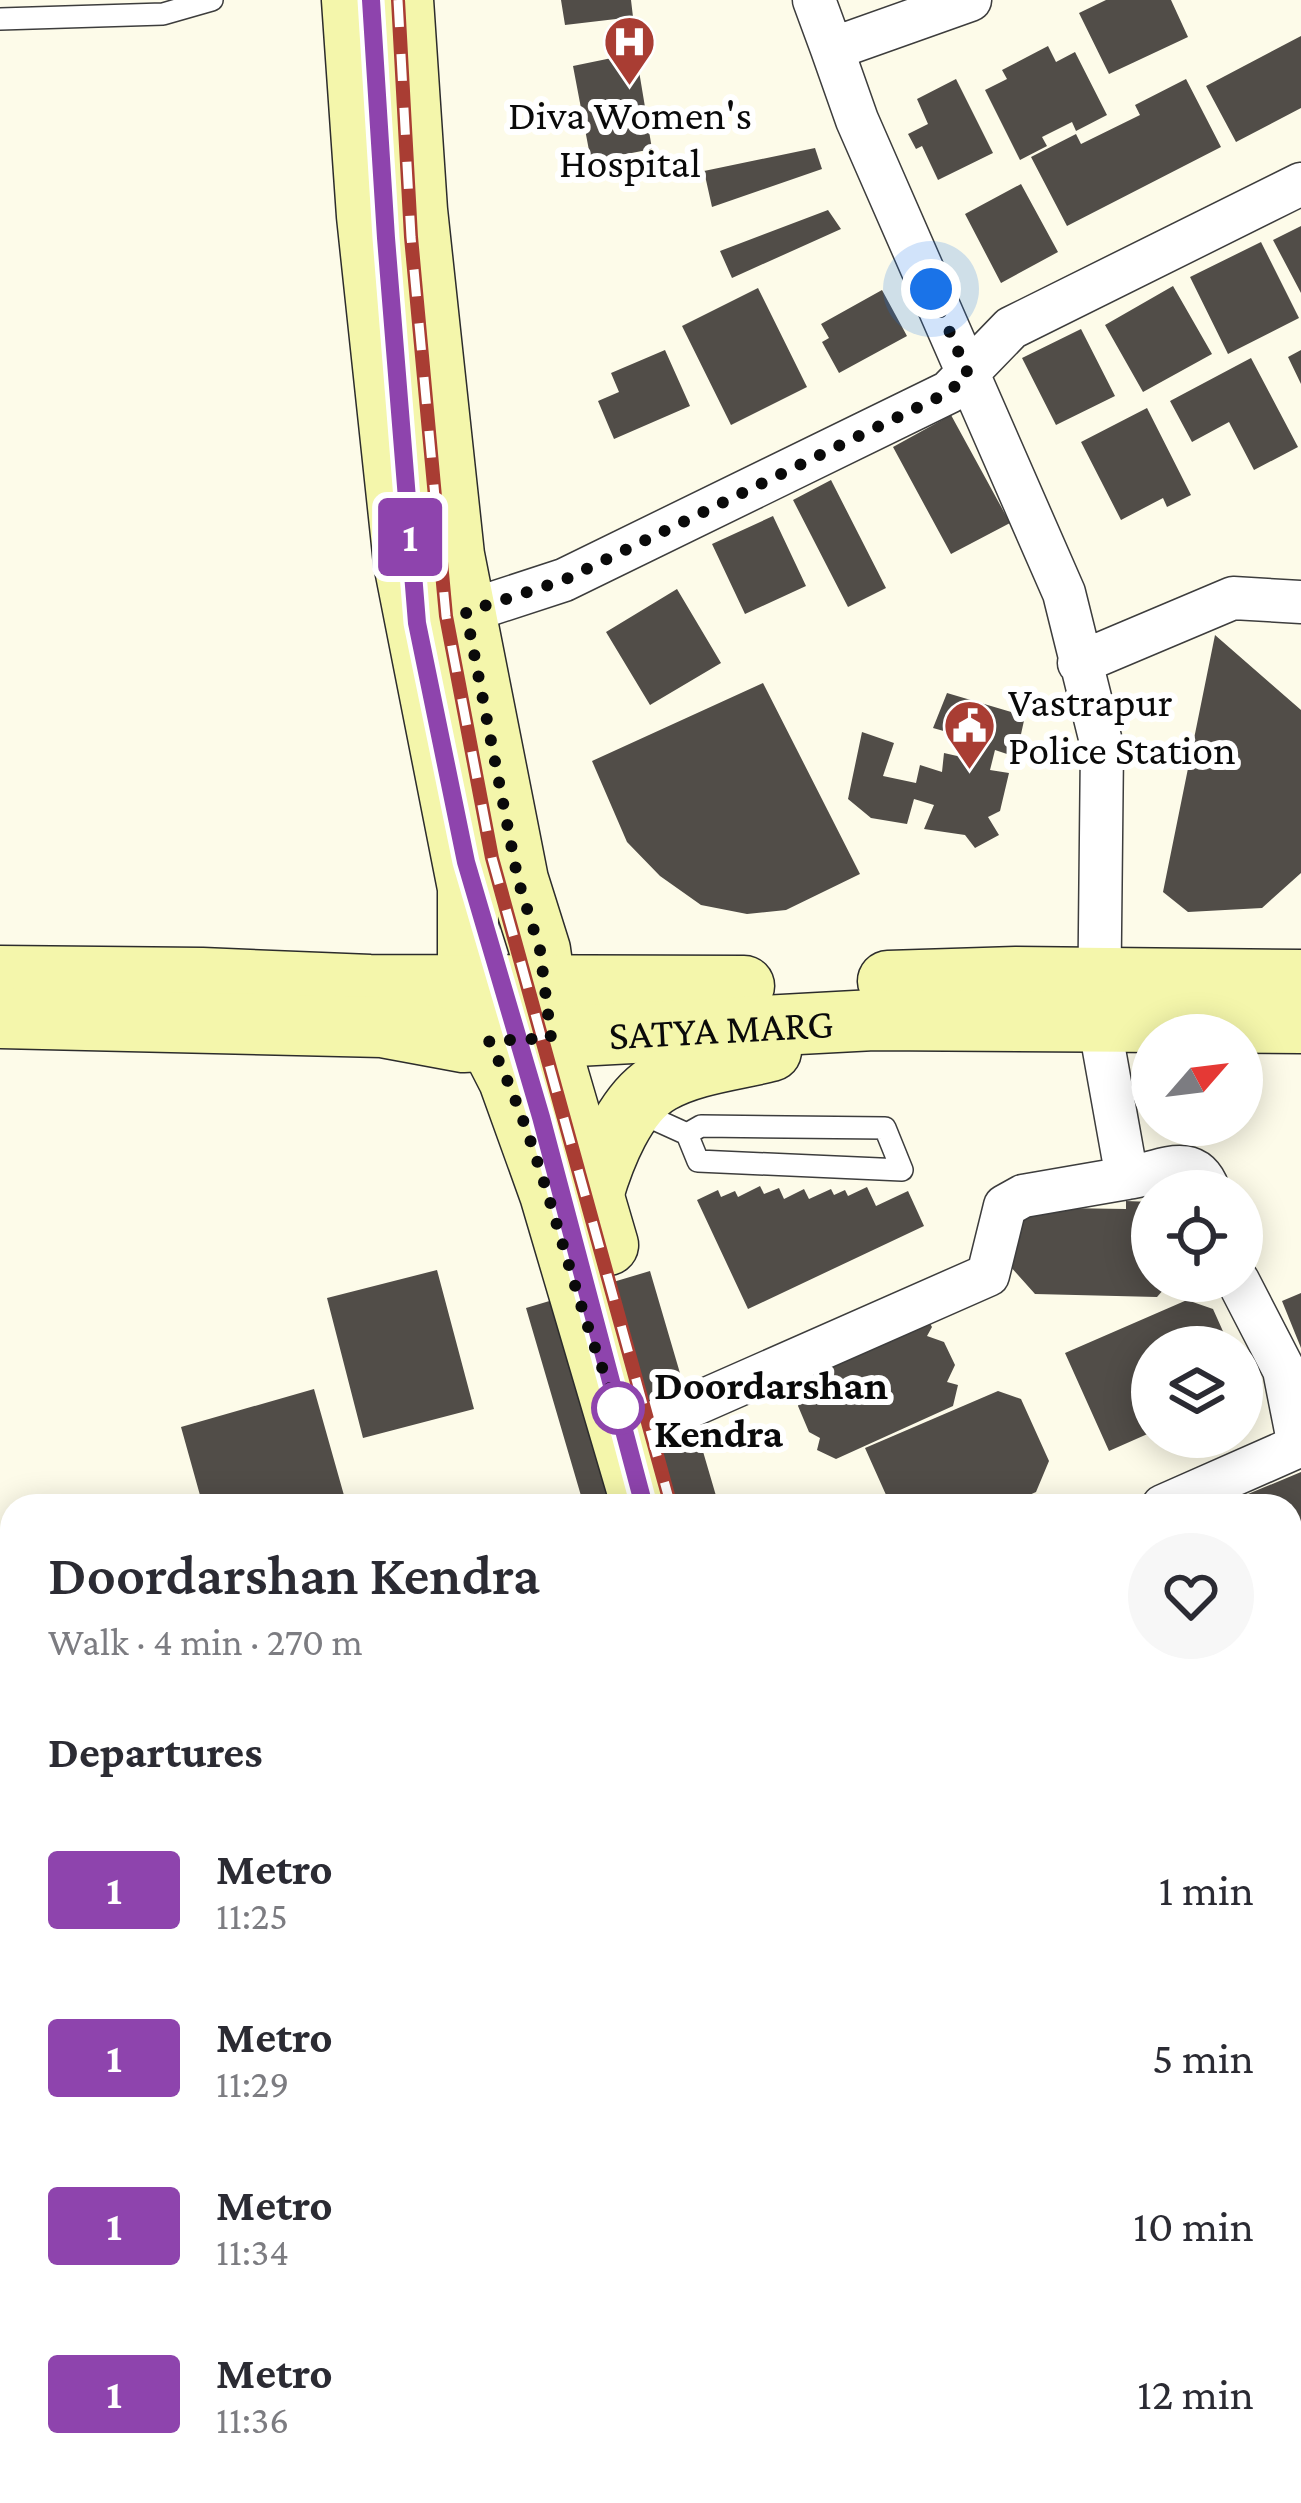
<!DOCTYPE html>
<meta charset="utf-8">
<style>
body{margin:0;font-family:"Crimson Pro",serif;background:#f7f7f7;color:#2b2b33;height:100vh;display:flex;flex-direction:column;font-size:45px;white-space:nowrap}
*{box-sizing:border-box;margin:0}
p{font-size:39px;color:#7c7c81}
.icon{flex:none;width:66px;height:66px;fill:none;stroke:currentColor;stroke-width:2;stroke-linecap:round;stroke-linejoin:round}
.map{position:relative;flex:1;overflow:hidden}
.side{position:absolute;left:0px;top:1494px;width:1302px;height:1011px;display:flex;flex-direction:column;background:#fff;border-radius:36px 36px 0 0;box-shadow:0 6px 30px #0003}
.side>*{flex:none}
.badge{padding:0 24px;border-radius:9px;font-size:42px;line-height:78px}
.needle{width:78px;rotate:62deg}
.controls{position:absolute;left:1131px;top:1014px;display:grid;gap:24px}
.controls a{display:grid;place-items:center;width:132px;height:132px;border-radius:50%;background:#fff;box-shadow:0 6px 30px #0003;font-size:60px}
.you{position:absolute;width:60px;height:60px;margin:-30px;border:9px solid #fff;border-radius:50%;background:#1a73e8;box-shadow:0 0 0 18px #1a73e833}
.map>.badge{position:absolute;translate:-50% -50%;box-shadow:0 0 0 6px #fff}
h2{padding:0 48px;font-size:45px;line-height:108px}
.round{display:grid;place-items:center;flex:none;width:126px;height:126px;border-radius:63px;background:#f7f7f7}
.overview{display:flex;align-items:center;justify-content:space-between;height:204px;padding:0 48px}
h1{font-size:57px;font-weight:600;line-height:90px}
ul{padding:0;list-style:none}
li{display:flex;align-items:center;gap:36px;height:168px;padding:0 48px}
li div{flex:1}
li b{display:block;font-size:45px}
li em{font-style:normal}
li .badge{min-width:132px;font-weight:700;text-align:center}
.map>svg:first-child{display:block}
.building{fill:#514d48}
.lines{fill:none;stroke-linecap:round;stroke-linejoin:round}
.service-casing{stroke:#3d3d3d;stroke-width:24}
.minor-casing{stroke:#3d3d3d;stroke-width:45}
.secondary-casing{stroke:#2c2c2c;stroke-width:63}
.service{stroke:#fff;stroke-width:21}
.minor{stroke:#fff;stroke-width:42}
.secondary{stroke:#f4f6ab;stroke-width:60}
.rail-casing{stroke:#a93d33;stroke-width:14}
.rail{stroke:#fff;stroke-width:9;stroke-dasharray:27;stroke-linecap:butt}
.line-casing{stroke:#fff;stroke-width:27}
.line{stroke:#8e44ad;stroke-width:18}
.walk{stroke:#0a0a0a;stroke-width:12;stroke-dasharray:0 21.6}
.stop-dot{fill:#fff;stroke:#8e44ad;stroke-width:6}
.labels{text-anchor:middle;dominant-baseline:central;stroke-width:12;stroke-linejoin:round;paint-order:stroke}
.poi-label{font-size:42px;fill:#0a0a0a;stroke:#fff}
.street-label{font-size:42px;fill:#0a0a0a;stroke:#fff}
.stop-label{font-size:42px;font-weight:bold;fill:#0a0a0a;stroke:#fff;text-anchor:start}
</style>
<div class="map">
<svg width="1301" height="2503" viewBox="0 0 1301 2503">
<rect width="100%" height="100%" fill="#fdfbe9"/>
<path class="building" d="M561,0H631L633,17L565,25Z
M1106,0H1171L1188,37L1109,74L1079,13Z
M1301,36V108L1236,142L1206,86Z
M1048,46L1056,62L1075,52L1107,115L1076,131L1072,122L1042,137L1047,146L1020,160L985,90L1007,79L1002,70Z
M636,53L652,149L591,161L573,66Z
M956,79L993,153L938,180L922,146L916,149L908,134L928,124L917,99Z
M1186,79L1221,147L1067,226L1031,157L1076,134L1081,144L1140,115L1135,105Z
M815,148L822,169L712,207L704,171Z
M1021,184L1058,252L1001,283L965,214Z
M828,210L841,229L732,278L720,251Z
M1301,226V293L1273,240Z
M1261,242L1299,318L1228,354L1190,277Z
M1173,286L1212,354L1143,392L1105,325Z
M758,288L807,387L731,425L682,326Z
M882,290L907,336L839,373L822,342L829,338L821,324Z
M1081,329L1115,396L1056,425L1022,358Z
M665,350L690,406L614,439L598,401L619,392L611,373Z
M1301,350V384L1288,357Z
M1251,358L1298,447L1254,470L1229,422L1192,442L1170,401Z
M1147,408L1191,495L1167,507L1163,498L1121,520L1081,442Z
M951,415L1010,523L951,554L893,447Z
M831,480L886,588L848,607L793,500Z
M773,516L806,586L745,614L712,544Z
M677,589L721,663L650,705L606,632Z
M1215,635L1301,710V873L1262,908L1188,912L1163,892Z
M763,683L860,874L786,910L747,914L701,905L660,876L627,842L592,761Z
M947,693L1025,716L1016,757L995,750L990,770L1009,773L1000,811L988,817L999,835L975,848L965,835L924,829L934,805L914,799L907,824L871,818L848,799L862,732L894,743L883,776L916,783L920,765L942,772L944,753L966,758L970,736L982,739L983,727L969,724L965,737L933,728Z
M760,1186L764,1194L779,1188L784,1199L804,1189L809,1199L831,1189L834,1195L845,1190L848,1196L867,1187L876,1206L908,1191L924,1226L748,1309L697,1200L718,1190L721,1197L735,1191L738,1197Z
M1126,1201L1152,1202V1281H1171L1157,1297L1035,1294L1010,1266L1014,1213L1062,1208L1126,1209Z
M437,1270L474,1409L363,1438L327,1298Z
M650,1271L719,1506H584L526,1308Z
M1301,1293V1348L1282,1301Z
M1187,1300L1213,1309L1230,1347H1152V1432L1109,1451L1065,1353Z
M928,1320L932,1327L927,1336L944,1342L955,1365L947,1382L958,1385L953,1406L836,1459L817,1450L820,1438L809,1432L798,1406L803,1393L789,1386L794,1369L834,1350L840,1363Z
M314,1389L347,1506H203L181,1427Z
M998,1391L1021,1399L1049,1461L1036,1492L1005,1506H891L865,1448Z
M1301,1472V1602L1290,1607V1506H1239L1236,1499Z
M1301,1696V1761H1299L1290,1725V1699Z
M607,2493V2503H508V2499Z
M658,2493H746V2503H658Z
M852,2496L853,2503H797V2499Z"/>
<g class="lines">
<defs>
<path id="service" d="M0,19L163,14L212,0
M634,1110L687,1134L701,1126L885,1128L902,1170L698,1161L687,1134"/>
<path id="minor" d="M814,0L832,49
M466,612L564,580L949,392L1011,328L1301,184
M1079,663L1233,598L1301,602
M1127,1178C1159,1174 1194,1149 1209,1191
M659,1420L988,1275L1005,1206L1023,1196L1127,1178L1099,1022L1102,746L1064,593L857,120L832,49L970,0
M1163,1506L1299,1446L1284,1370L1238,1281"/>
<g id="secondary">
<path d="M352,0L367,216L404,563L468,888V962L489,1041L509,1080L550,1194L642,1506"/>
<path d="M403,0L417,210L454,555L518,880L540,950L557,1071L608,1245"/>
<path d="M0,976L202,978L370,985L744,986"/>
<path d="M888,981L1016,977L1301,980"/>
<path id="s1" d="M0,1018L382,1027L463,1042L874,1020L1301,1023"/>
<path d="M593,1195C604,1158 625,1102 661,1082C693,1064 735,1060 771,1051"/>
<path d="M974,2493L976,2503"/>
</g>
</defs>
<use href="#service" class="service-casing"/>
<use href="#minor" class="minor-casing"/>
<use href="#secondary" class="secondary-casing"/>
<use href="#service" class="service"/>
<use href="#minor" class="minor"/>
<use href="#secondary" class="secondary"/>
<defs>
<path id="rail" d="M371,0L417,623L467,862L541,1117L644,1506
M398,0L411,237L446,616L492,858L671,1506
M939,2493L942,2503
M959,2493L962,2503"/>
</defs>
<use href="#rail" class="rail-casing"/>
<use href="#rail" class="rail"/>
</g>
<g class="lines">
<defs>
<path id="line" d="M371,0L386,238L417,623L466,862L541,1117L644,1506"/>
</defs>
<use href="#line" class="line-casing"/>
<use href="#line" class="line"/>
<path class="walk" d="M618,1408C567,1288 548,1158 489,1041L551,1038L540,950L518,880L466,612L564,580L949,392L968,374L931,289"/>
</g>
<defs>
<symbol id="hospital-pin" viewBox="-11 -11 22 30"><path d="M0 17L-7.5 6A9.5 9.5 0 1 1 7.5 6Z" fill="#a93d33" stroke="#fff"/><path d="M-5-5h3v3.5h4V-5h3V5h-3V1.5h-4V5h-3Z" fill="#fff"/></symbol>
<symbol id="civic-pin" viewBox="-11 -11 22 30"><path d="M0 17L-7.5 6A9.5 9.5 0 1 1 7.5 6Z" fill="#a93d33" stroke="#fff"/><path d="M-.6-6.5H3V-4.5H.6V-3L4-1V1h2V6H-6V1h2V-1L-.6-3ZM-1.2 2.5V6h2.4V2.5Z" fill="#fff"/></symbol>
</defs>
<g fill-rule="evenodd">
<use href="#hospital-pin" x="600" y="12" width="59" height="81"/>
<use href="#civic-pin" x="940" y="696" width="59" height="81"/>
</g>
<circle class="stop-dot" cx="618" cy="1408" r="24"/>
<g class="labels">
<g class="poi-label">
<text x="630" y="114">Diva Women's<tspan x="630" dy="48">Hospital</tspan></text>
<text x="1008" y="701" text-anchor="start">Vastrapur<tspan x="1008" dy="48">Police Station</tspan></text>
</g>
<g class="street-label">
<text stroke="none"><textPath href="#s1" startOffset="723">SATYA MARG</textPath></text>
</g>
<g class="stop-label">
<text x="654" y="1384">Doordarshan<tspan x="654" dy="48">Kendra</tspan></text>
</g>
</g>
</svg>
<div class="controls">
<a><svg class="needle" viewBox="-14 -14 28 28"><path d="M0-13l5 13h-10z" fill="#e53935"/><path d="M0 13l5-13h-10z" fill="#7c7c81"/></svg></a>
<a><svg class="icon" aria-label="locate" viewBox="0 0 24 24"><circle cx="12" cy="12" r="6"/><path d="M12 2v4M12 18v4M2 12h4M18 12h4"/></svg></a>
<a><svg class="icon" aria-label="layers" viewBox="0 0 24 24"><path d="M12 4l9 5-9 5-9-5zM3 14l9 5 9-5"/></svg></a>
</div>
<div class="you" style="left:931px;top:289px"></div>
<b class="badge" style="left:410px;top:537px;background:#8e44ad;color:#fff">1</b>
<section class="side">
<div class="overview"><div><h1>Doordarshan Kendra</h1><p>Walk · 4 min · 270 m</p></div><a class="round"><svg class="icon" aria-label="heart" viewBox="0 0 24 24"><path d="M12 20l-8-8c-3-5 5-10 8-4 3-6 11-1 8 4z"/></svg></a></div>
<h2>Departures</h2>
<ul>
<li><span class="badge" style="background:#8e44ad;color:#fff">1</span><div><b>Metro</b><p>11:25</p></div><em>1 min</em></li>
<li><span class="badge" style="background:#8e44ad;color:#fff">1</span><div><b>Metro</b><p>11:29</p></div><em>5 min</em></li>
<li><span class="badge" style="background:#8e44ad;color:#fff">1</span><div><b>Metro</b><p>11:34</p></div><em>10 min</em></li>
<li><span class="badge" style="background:#8e44ad;color:#fff">1</span><div><b>Metro</b><p>11:36</p></div><em>12 min</em></li>
</ul>
</section>
</div>
